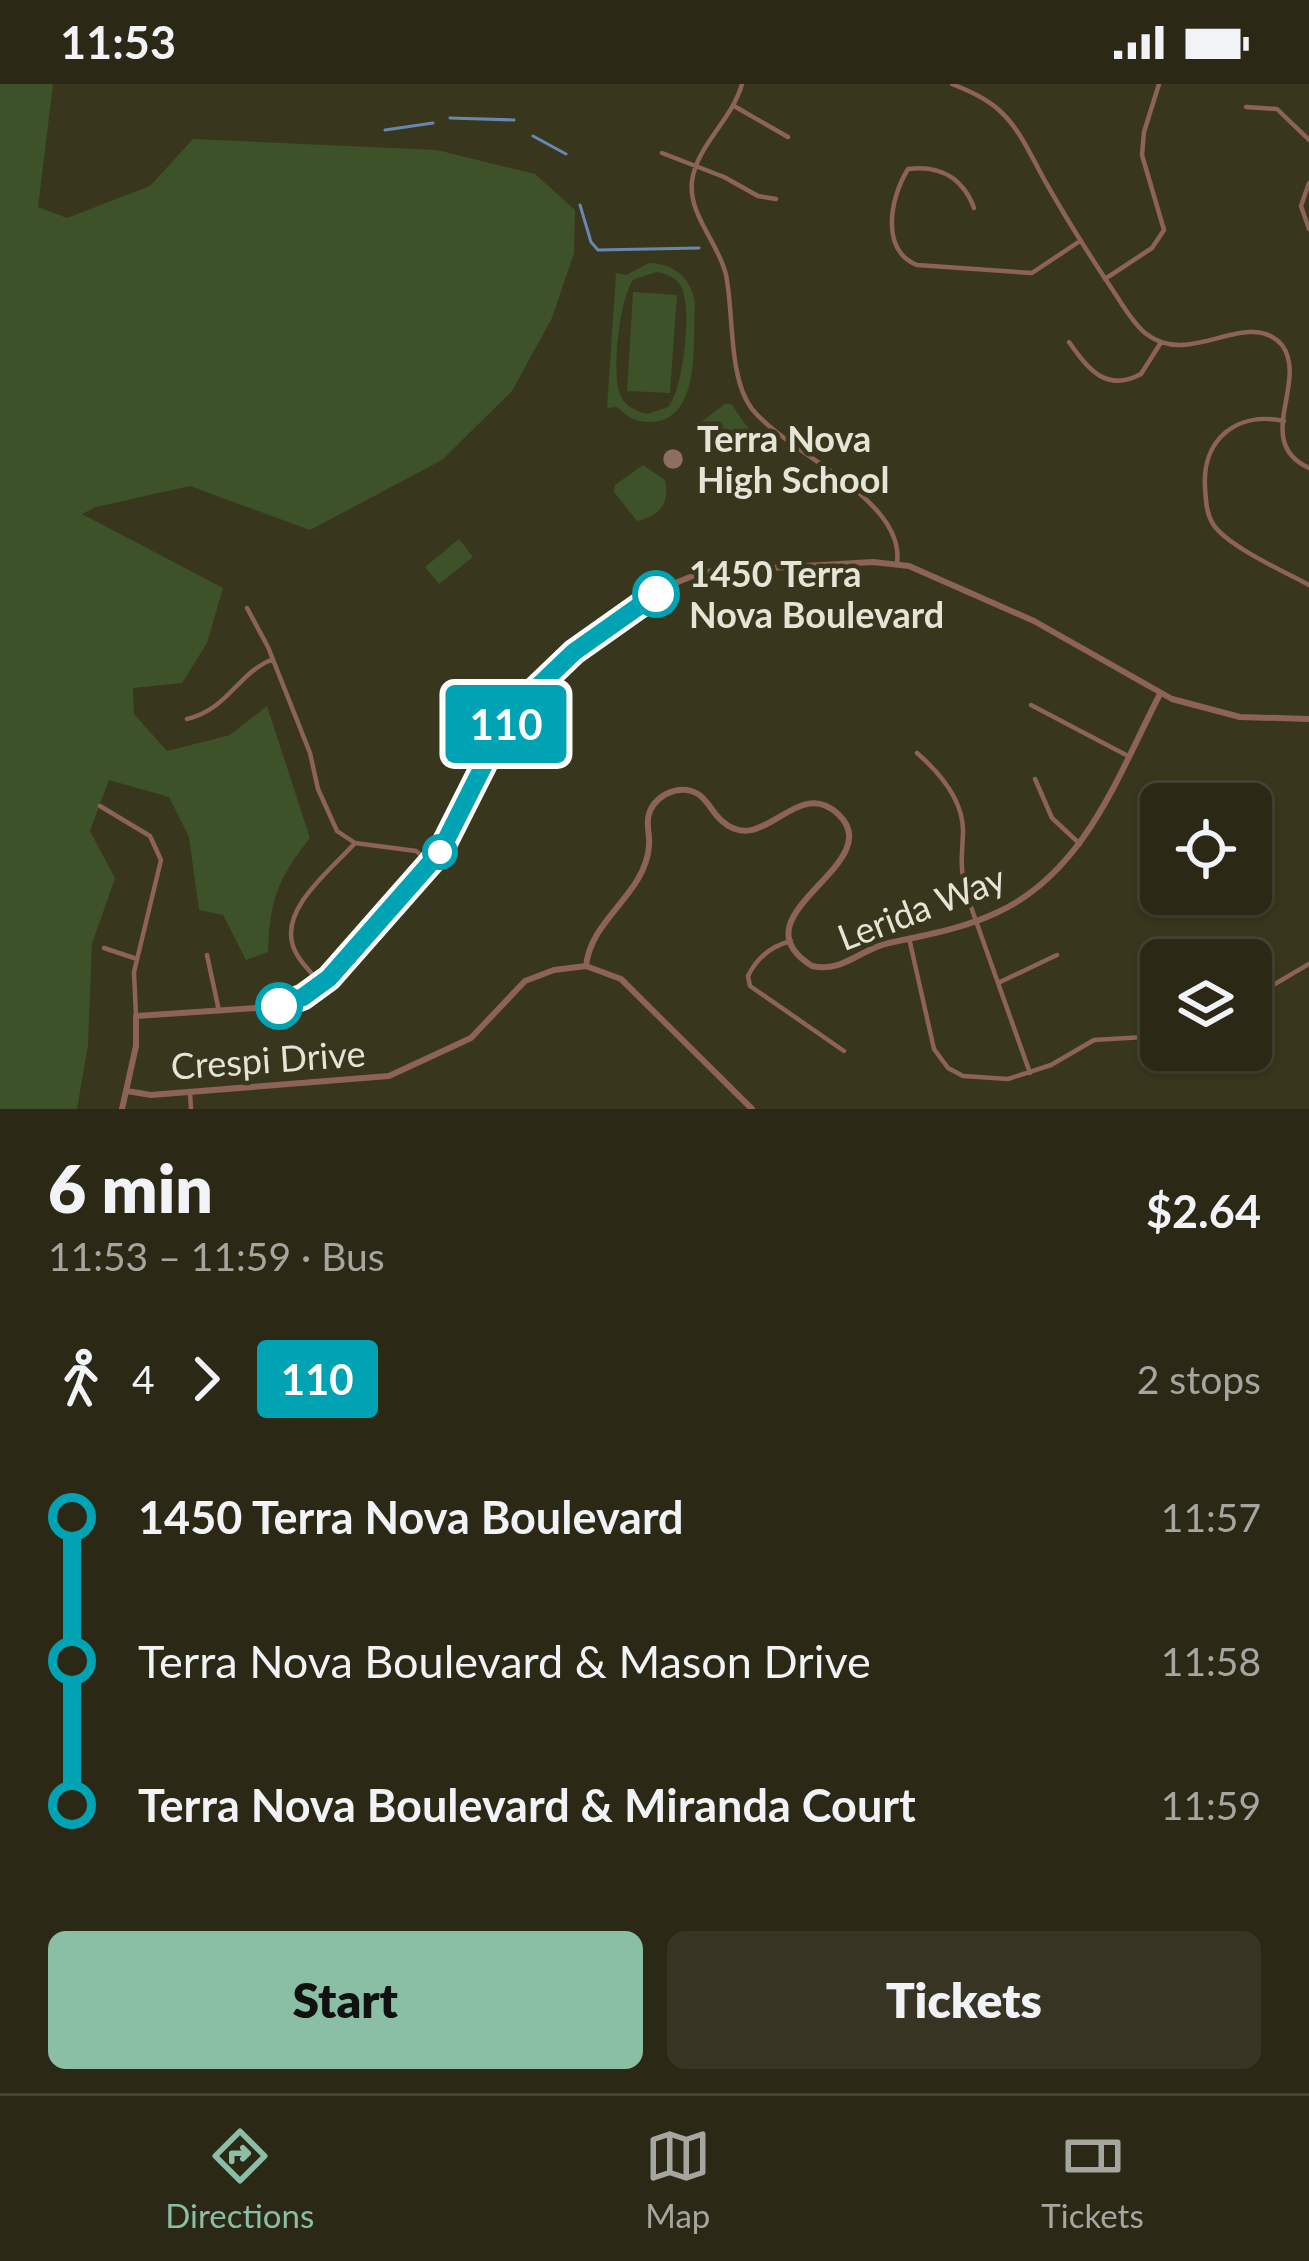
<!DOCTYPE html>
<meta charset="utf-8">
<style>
body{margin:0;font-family:Lato,sans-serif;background:#373423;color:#f1f3f6;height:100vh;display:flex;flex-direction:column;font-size:45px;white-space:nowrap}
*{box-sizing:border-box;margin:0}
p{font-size:39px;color:#a6a6a1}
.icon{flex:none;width:66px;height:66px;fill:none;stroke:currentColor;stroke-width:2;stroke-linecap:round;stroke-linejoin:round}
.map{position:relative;height:1025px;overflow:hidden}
.drawer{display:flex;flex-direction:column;background:#2b2816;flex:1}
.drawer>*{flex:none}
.badge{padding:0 24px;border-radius:9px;font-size:42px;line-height:78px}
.controls{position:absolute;left:1140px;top:699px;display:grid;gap:24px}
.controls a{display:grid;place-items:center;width:132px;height:132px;border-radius:18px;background:#2b2816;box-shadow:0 3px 9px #0004,0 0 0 3px #474435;font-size:60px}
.map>.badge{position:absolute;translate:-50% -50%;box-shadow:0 0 0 6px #fff}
.legs{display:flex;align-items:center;gap:18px;height:132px;padding:0 48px;font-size:39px}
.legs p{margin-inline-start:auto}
.summary{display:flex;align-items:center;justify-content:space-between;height:204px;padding:0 48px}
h1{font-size:66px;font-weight:800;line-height:90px}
.cta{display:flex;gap:24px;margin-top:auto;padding:24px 48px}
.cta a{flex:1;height:138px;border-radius:18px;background:#8abfa5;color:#111;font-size:48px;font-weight:800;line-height:138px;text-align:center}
.cta a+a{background:#373423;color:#f1f3f6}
ul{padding:0 48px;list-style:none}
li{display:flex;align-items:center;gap:42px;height:144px;font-size:45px}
li i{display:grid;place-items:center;width:18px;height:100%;margin:0 15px;background:currentColor}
li i::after{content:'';width:30px;height:30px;margin:-15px;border:9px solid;border-radius:50%;background:#2b2816}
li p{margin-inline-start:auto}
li:first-child i{background:linear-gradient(#0000 50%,currentColor 0)}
li:last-child i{background:linear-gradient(currentColor 50%,#0000 0)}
.status{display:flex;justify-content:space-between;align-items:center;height:84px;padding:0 60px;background:#2b2816;direction:ltr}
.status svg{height:33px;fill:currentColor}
.menu{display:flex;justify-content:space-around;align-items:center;height:168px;border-top:3px solid #474435;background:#2b2816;font-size:33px;color:#a6a6a1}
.menu a{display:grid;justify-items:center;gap:6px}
.menu .on{color:#8abfa5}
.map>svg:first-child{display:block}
.green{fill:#3d5228;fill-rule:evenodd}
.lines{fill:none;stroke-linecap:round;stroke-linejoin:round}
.stream{stroke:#6888b1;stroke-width:3}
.minor{stroke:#8d6257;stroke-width:4.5}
.tertiary{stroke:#8d6257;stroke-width:6}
.line-1-casing{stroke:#fff;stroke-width:27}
.line-1{stroke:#00a3b4;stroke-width:18}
.education-dot{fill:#8d6e63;stroke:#39361e;stroke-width:4.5}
.stop-1-dot{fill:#fff;stroke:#00a3b4;stroke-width:6}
.labels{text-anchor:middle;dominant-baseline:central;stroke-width:9;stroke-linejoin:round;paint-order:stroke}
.poi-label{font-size:36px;font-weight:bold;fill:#e6e4d6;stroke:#39361e;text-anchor:start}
.stop-label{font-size:36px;font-weight:bold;fill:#e6e4d6;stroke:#39361e;text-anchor:start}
.street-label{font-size:36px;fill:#e6e4d6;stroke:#39361e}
</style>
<div class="status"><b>11:53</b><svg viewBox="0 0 49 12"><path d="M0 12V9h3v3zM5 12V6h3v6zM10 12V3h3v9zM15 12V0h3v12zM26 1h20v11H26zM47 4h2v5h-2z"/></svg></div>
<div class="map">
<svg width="1309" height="1025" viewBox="0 0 1309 1025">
<rect width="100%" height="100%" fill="#39361e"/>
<path class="green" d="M0,0H53L38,123L67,134L150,102L193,55L437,66L535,90L575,126L574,169L552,234L512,307L442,376L310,446L190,402L96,423L82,430L223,504L207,559L182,599L133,604L134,630L167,667L230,651L267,622L310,754C277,796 270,815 268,868L246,876L223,831L199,826L189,753L169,713L109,696L90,747L115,794L92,860L88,961L77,1025H0Z
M649,179C674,180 691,193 695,219C692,254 703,335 652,338C637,339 627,333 617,323L607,324L616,189L626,191ZM657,188C667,190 675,193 681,202C693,222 683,307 668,323L647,330C634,327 623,321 619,307C612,285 620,211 634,195Z
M633,208L677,211L670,309L627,307Z
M725,320H731L751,348L748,355L732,368L711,363L703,351L701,338Z
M643,381L665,396C670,419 660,432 637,437L614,408L615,401Z
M459,455L473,473L439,500L425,483Z"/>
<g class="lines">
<path class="stream" d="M450,34L514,36
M385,46L433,39
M533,52L566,70
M580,121L591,158L598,166L699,164"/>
<path class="minor" d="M742,0C732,36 697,61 692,97C688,131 719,159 726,191C734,229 728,294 752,325C789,371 906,415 897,479
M952,0C969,7 986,14 1000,27C1022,47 1034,79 1049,104C1069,139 1090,172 1112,205C1122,220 1132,238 1145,249C1190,286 1248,222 1282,261C1309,298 1252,358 1309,384
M734,22L788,53
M1246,23L1277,25L1309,56
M662,69L724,93L758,112L776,115
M1309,99L1301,122L1309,145
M974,124C963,94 940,81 908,85C890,114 880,166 917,181L1032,189L1080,157
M1105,195L1152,164L1164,146L1142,71L1144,48L1159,0
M1069,258C1088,285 1106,309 1141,290L1160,260
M1284,337C1237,327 1202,355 1205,403C1206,416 1206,429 1213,440C1227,462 1285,488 1309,501
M247,524L268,563L310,669L318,705L337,747L355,759L416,767L431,779
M1031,621L1128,672
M187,635C230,624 236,590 273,575
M917,669C940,689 964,716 963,749C962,769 960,786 965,806L1030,989
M1035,695L1052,734L1080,760
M100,722L150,752L161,776L134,888L136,932
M909,854L934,965L948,984L963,992L1008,995L1051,981L1094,956L1161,952
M791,857C771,862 757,874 748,892L750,902L844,967
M104,864L137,875
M207,871L219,927
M998,899L1057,871
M322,901C312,889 298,877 293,862C280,824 332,785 355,759
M1251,914L1309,880
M190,1009L191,1025"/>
<path class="tertiary" d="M586,882C591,834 645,811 649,762C650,753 647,744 648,735C650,713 679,698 698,710C708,716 713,730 722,737C763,774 796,691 838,730C892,780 730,831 812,882C843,889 860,865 889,859C925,851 962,845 996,829C1085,789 1118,691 1160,610
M127,1007L151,1011L389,992L471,954L525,897L554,886L586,882L621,895L752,1025
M122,1025L136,962V932L272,923L294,917L322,901L439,768L500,649L526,614L585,560L670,501L703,488L873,478L909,482L1034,537L1172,615L1240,633L1309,635"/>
</g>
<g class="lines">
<defs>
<path id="line-1" d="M279,922L303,913L329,894L440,768L500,649L526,614L574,568L656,510"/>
</defs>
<use href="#line-1" class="line-1-casing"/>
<use href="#line-1" class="line-1"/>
</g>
<circle class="education-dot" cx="673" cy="375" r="12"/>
<g class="stop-1-dot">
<circle cx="656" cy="510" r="21"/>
<circle cx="440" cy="768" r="15"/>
<circle cx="279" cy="922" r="21"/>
</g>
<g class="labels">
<g class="poi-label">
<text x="697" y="354">Terra Nova<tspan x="697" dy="41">High School</tspan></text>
</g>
<g class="stop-label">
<text x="689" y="489">1450 Terra<tspan x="689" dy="41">Nova Boulevard</tspan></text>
</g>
<g class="street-label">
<text transform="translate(921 823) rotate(-21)">Lerida Way</text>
<text transform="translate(268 975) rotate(-4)">Crespi Drive</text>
</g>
</g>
</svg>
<div class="controls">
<a><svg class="icon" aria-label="locate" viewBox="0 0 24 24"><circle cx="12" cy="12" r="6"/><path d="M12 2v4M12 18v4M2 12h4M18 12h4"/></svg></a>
<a><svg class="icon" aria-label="layers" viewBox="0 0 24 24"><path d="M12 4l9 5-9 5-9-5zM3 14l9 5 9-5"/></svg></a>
</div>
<b class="badge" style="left:506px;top:640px;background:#00a3b4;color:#fff">110</b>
</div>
<section class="drawer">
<div class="summary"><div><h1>6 min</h1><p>11:53 – 11:59 · Bus</p></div><b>$2.64</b></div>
<div class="legs"><svg class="icon" aria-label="walk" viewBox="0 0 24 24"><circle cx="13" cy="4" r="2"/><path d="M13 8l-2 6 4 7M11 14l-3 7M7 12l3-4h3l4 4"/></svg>4<svg class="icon" aria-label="forward" viewBox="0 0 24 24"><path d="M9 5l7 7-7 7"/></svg><b class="badge" style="background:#00a3b4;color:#fff">110</b><p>2 stops</p></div>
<ul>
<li><i style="color:#00a3b4"></i><b>1450 Terra Nova Boulevard</b><p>11:57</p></li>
<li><i style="color:#00a3b4"></i><span>Terra Nova Boulevard &amp; Mason Drive</span><p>11:58</p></li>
<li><i style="color:#00a3b4"></i><b>Terra Nova Boulevard &amp; Miranda Court</b><p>11:59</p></li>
</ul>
<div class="cta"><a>Start</a><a>Tickets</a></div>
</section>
<nav class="menu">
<a class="on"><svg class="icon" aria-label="directions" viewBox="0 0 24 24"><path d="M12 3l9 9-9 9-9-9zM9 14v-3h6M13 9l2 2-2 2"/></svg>Directions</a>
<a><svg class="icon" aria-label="map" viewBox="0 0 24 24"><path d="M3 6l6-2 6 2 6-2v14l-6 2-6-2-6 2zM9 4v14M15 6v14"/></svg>Map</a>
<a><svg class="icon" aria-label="tickets" viewBox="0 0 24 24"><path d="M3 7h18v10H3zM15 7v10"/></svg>Tickets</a>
</nav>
